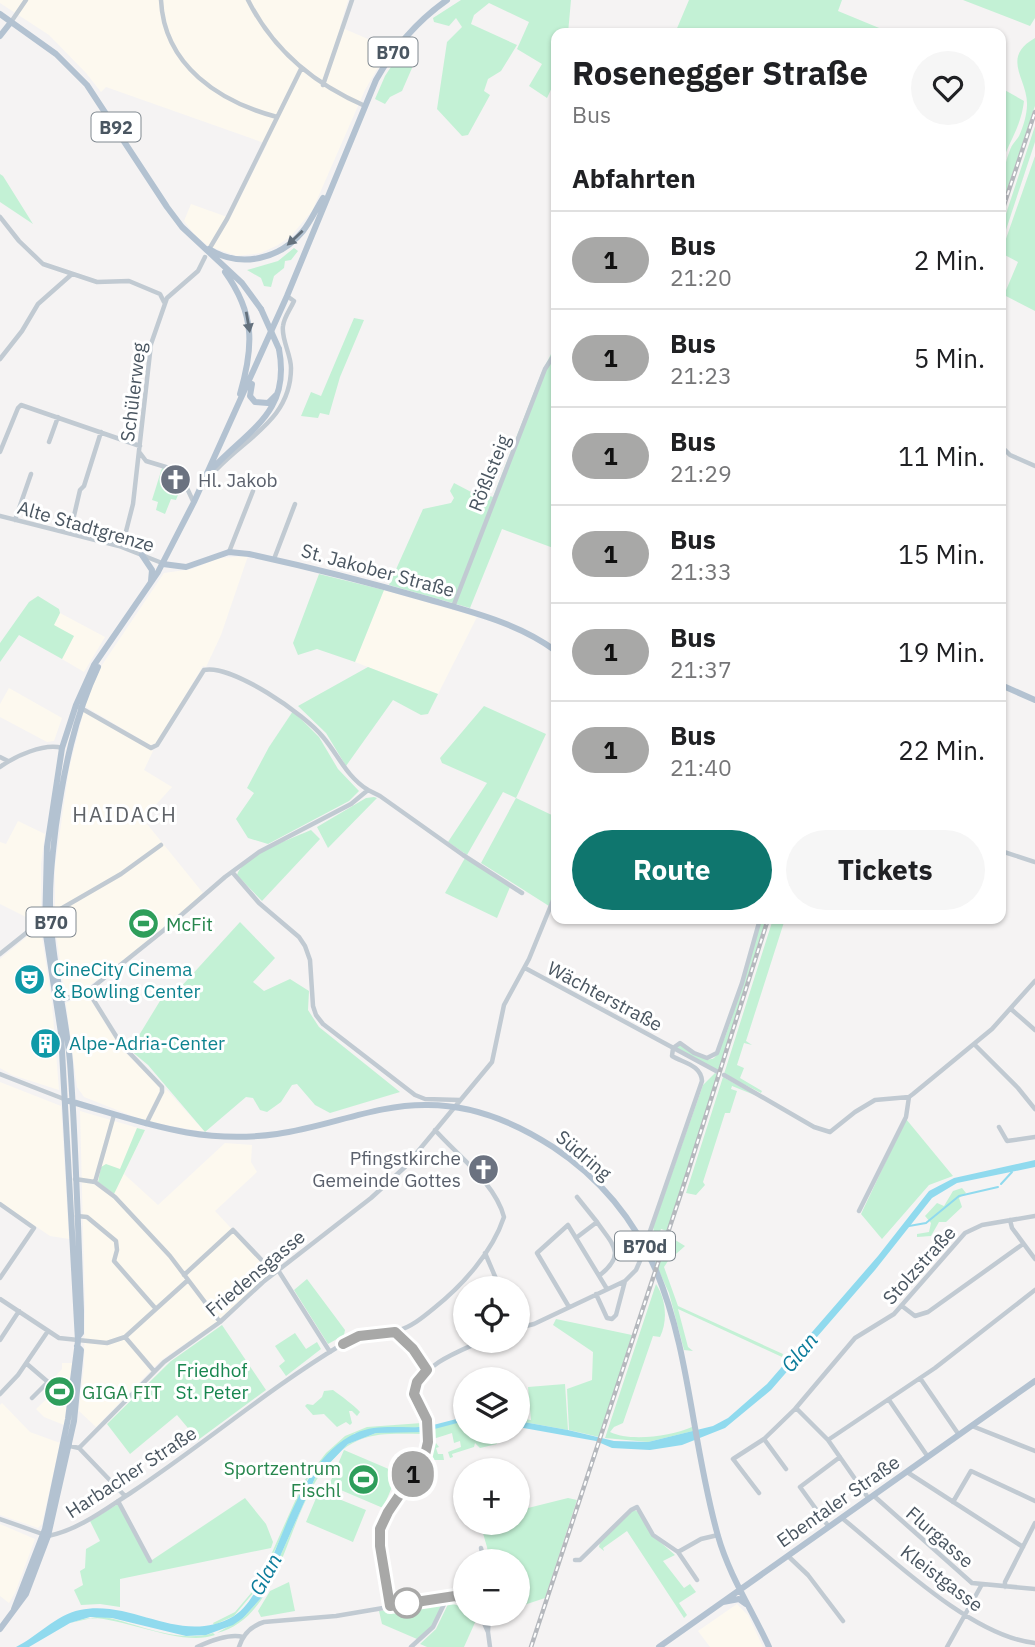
<!DOCTYPE html>
<html lang="de">
<meta charset="utf-8">
<style>
body{margin:0;font-family:"IBM Plex Sans",sans-serif;background:#f6f6f6;color:#202124;height:100vh;display:flex;flex-direction:column;font-size:26px;white-space:nowrap}
*{box-sizing:border-box;margin:0}
p{font-size:23px;color:#757577}
.icon{flex:none;width:38px;height:38px;fill:none;stroke:currentColor;stroke-width:2;stroke-linecap:round;stroke-linejoin:round}
.map{position:relative;flex:1;overflow:hidden}
.panel{position:absolute;left:551px;top:28px;width:455px;height:896px;display:flex;flex-direction:column;background:#fff;border-radius:14px;box-shadow:0 2px 5px #0004}
.panel>*{flex:none}
.badge{padding:0 14px;border-radius:23px;font-size:24px;line-height:46px}
.fabs{position:absolute;left:453px;top:1276px;display:grid;gap:14px}
.fabs a{display:grid;place-items:center;width:77px;height:77px;border-radius:50%;background:#fff;box-shadow:0 2px 5px #0004;font-size:35px}
.map>.badge{position:absolute;translate:-50% -50%;box-shadow:0 0 0 4px #fff}
h2{padding:0 21px;font-size:26px;line-height:63px}
.round{display:grid;place-items:center;flex:none;width:74px;height:74px;border-radius:37px;background:#f6f6f6}
.summary{display:flex;align-items:center;justify-content:space-between;height:119px;padding:0 21px}
h1{font-size:33px;font-weight:800;line-height:52px}
.cta{display:flex;gap:14px;margin-top:auto;padding:14px 21px}
.cta a{flex:1;height:80px;border-radius:42px;background:#0f766e;color:#fff;font-size:28px;font-weight:800;line-height:80px;text-align:center}
.cta a+a{background:#f6f6f6;color:#202124}
ul{padding:0;list-style:none}
li{display:flex;align-items:center;gap:21px;height:98px;padding:0 21px;border-top:2px solid #e0e0e0}
li div{flex:1}
li b{display:block;font-size:26px}
li em{font-style:normal}
li .badge{min-width:77px;font-weight:700;text-align:center}
.map>svg:first-child{display:block}
.commercial{fill:#fdf9ef}
.green{fill:#c3f1d5}
.water{fill:#90daee}
.lines{fill:none;stroke-linecap:round;stroke-linejoin:round}
.stream{stroke:#90daee;stroke-width:2}
.minor{stroke:#c1cad2;stroke-width:4.5}
.major{stroke:#b3c2d1;stroke-width:6}
.rail-casing{stroke:#b5b8bd;stroke-width:4.5}
.rail{stroke:#fff;stroke-width:2;stroke-dasharray:5;stroke-linecap:butt}
.minor-bridge{stroke:#c1cad2;stroke-width:4.5}
.major-bridge{stroke:#b3c2d1;stroke-width:6}
.oneway{fill:#64717d}
.line-casing{stroke:#fff;stroke-width:16}
.line{stroke:#a8a8a7;stroke-width:10}
.stop-dot{fill:#fff;stroke:#a8a8a7;stroke-width:3.5}
.labels{text-anchor:middle;dominant-baseline:central;stroke-width:6;stroke-linejoin:round;paint-order:stroke}
.shield{fill:#fff;stroke:#808990;stroke-width:2}
.shield-label{font-size:18px;font-weight:bold;fill:#4a5661}
.street-label{font-size:19px;fill:#4a5661;stroke:#fff}
.worship-label{font-size:19px;fill:#5b616d;stroke:#fff;text-anchor:start}
.leisure-label{font-size:19px;fill:#27864d;stroke:#fff;text-anchor:start}
.culture-label{font-size:19px;fill:#0d838f;stroke:#fff;text-anchor:start}
.park-label{font-size:19px;fill:#17864f;stroke:#fff}
.neighbourhood-label{font-size:21px;letter-spacing:2px;fill:#5f6368;stroke:#fff}
.water-label{font-size:21px;font-style:italic;fill:#0c7c9b;stroke:#fff}
</style>
<div class="map">
<svg width="1035" height="1647" viewBox="0 0 1035 1647">
<rect width="100%" height="100%" fill="#f5f3f3"/>
<path class="commercial" d="M0,0H348L340,27L389,48L365,90L312,211L291,236L278,245L261,253L237,256L208,246L194,234L184,221L191,204L230,218L267,144L106,87L101,92L86,73L49,35L0,3Z
M248,556L221,635L206,667L203,666L156,744L150,745L86,707L85,703L102,665L164,573L192,569L219,558Z
M384,590L477,617L438,694L355,662Z
M60,613L105,637L84,672L62,659L74,636L53,625Z
M9,688L62,718L54,741L47,742L0,717V704Z
M84,710L153,751L144,770L172,787L143,819L203,893L165,928L85,989L65,997L55,926V866L69,769Z
M18,821L45,834L41,864V917L36,922L0,904V842L6,844Z
M35,930L41,931L52,1003L59,1090L12,1075L0,1068V959Z
M87,994L119,1046L160,1088L161,1092L145,1121L84,1097L77,1087L66,1003Z
M0,1082L61,1106L69,1239L50,1236L0,1202Z
M166,1089L205,1132L149,1122Z
M80,1111L145,1130L124,1174L158,1205L225,1143L252,1145L251,1162L257,1172L215,1211L272,1272L218,1321L160,1361L96,1427L79,1411L84,1366L85,1308Z
M62,1363H72L64,1425L44,1417L36,1409L56,1390L50,1382L62,1369Z
M2,1403L30,1432L60,1443L42,1524L38,1528L0,1515V1405Z
M0,1524L35,1539L15,1593L9,1603L0,1596Z
M737,1604L748,1615L763,1647H710L698,1631Z"/>
<path class="green" d="M461,0H571L568,33H556V79L547,98L529,86L542,64L517,49L529,22L489,3L474,15L471,24L517,45L501,71L488,79L484,91L490,95L468,135L462,136L437,109L447,42L462,27L456,18L449,26L434,22L433,18Z
M689,0H842L838,11L884,30L883,33H675Z
M963,0H1035V18L1030,26Z
M1035,38V106L1001,208C1001,185 1002,171 1010,150C1012,144 1016,141 1019,136C1023,128 1027,114 1027,105C1028,79 1000,58 1035,38Z
M400,53L410,59L412,68L402,91L390,97L385,104L375,99L385,76Z
M1001,88L1024,101C1021,126 1011,138 1003,160Z
M1035,126V142L1001,245V229Z
M1035,156V311L1004,295L1018,262L1001,253Z
M0,174L3,176L33,224L0,202Z
M294,248L298,251L291,260L285,261L284,268L274,276L271,287L264,286L261,278L247,270L278,261Z
M354,318L364,320L340,377L329,415L320,413L318,418L301,416L311,392L321,396Z
M556,344V549L502,529L470,608L389,585L423,509L451,503L454,498L450,491L454,483L475,494L478,492L493,497L541,374Z
M162,468C185,474 185,478 176,500L171,499L165,514L156,510L158,502L152,500Z
M319,574L384,590L355,662L317,649L298,655L293,643Z
M38,596L59,609L60,613L54,625L74,636L62,659L19,635L0,662V643L29,602Z
M368,667L438,694L428,714L421,715L393,700L346,766L326,733L298,706Z
M484,706L546,734L516,798L556,817V886L549,906L481,863L516,798L503,792L467,855L448,842L487,783L442,763L440,758Z
M293,711L319,737L338,769L359,791L349,801L268,844L248,838L236,819L254,793L247,788L269,747Z
M374,797L377,798L328,848L317,827L366,798Z
M311,830L320,839L262,901L237,875C242,856 293,838 311,830Z
M465,858L510,887L497,918L445,893Z
M761,919H766L718,1071L677,1049V1045L680,1044C689,1049 705,1064 714,1058C725,1051 755,940 761,919Z
M773,919H785L746,1041L752,1045L744,1043L737,1065L744,1068L740,1078L762,1091L761,1093L724,1074Z
M240,922L275,958L253,982L264,991L290,979L309,991L308,1010L319,1027L400,1092L330,1113L315,1105L297,1084L292,1085L281,1102L267,1112L260,1110L253,1098L246,1097L205,1132L148,1065L130,1050L163,996L168,1001Z
M715,1073L717,1074L715,1083L667,1231L661,1229L659,1234L654,1232L653,1227L703,1085Z
M723,1077L757,1096L732,1086L731,1089L737,1091L730,1113H725L703,1182L705,1185L696,1195L686,1193Z
M906,1119L953,1176L929,1185L882,1239L861,1214Z
M137,1128L145,1130L114,1194L98,1182L101,1167L106,1164L120,1169Z
M962,1188L966,1193L959,1198L962,1207L946,1222H939L931,1236L917,1237V1234L929,1232L931,1223L925,1216L937,1203L944,1206L953,1191Z
M652,1235L665,1239L660,1253L665,1257L672,1238L685,1246L668,1261L664,1267L678,1306L783,1354L782,1357L678,1309L688,1347L693,1351L684,1350L669,1293L647,1245Z
M307,1279L345,1330L344,1335L328,1344L294,1290Z
M656,1284C666,1299 668,1321 660,1337L653,1336L623,1423L614,1427L610,1432C630,1442 672,1436 692,1427L693,1431L648,1442L605,1438Z
M556,1319L632,1335L599,1437L569,1430L567,1389L592,1380L593,1352L553,1325Z
M222,1325L266,1390L198,1440L177,1415L130,1454L107,1424L171,1361Z
M295,1333L306,1349L317,1342L321,1349L286,1376L279,1366L285,1361L275,1346Z
M565,1384L568,1430L518,1421V1418L531,1420L528,1387Z
M333,1390C340,1395 355,1406 360,1412L357,1416L352,1411H349L352,1423L350,1425L346,1422L337,1427L324,1414L313,1415L305,1406L307,1404L313,1405L322,1397L324,1391Z
M465,1421L466,1432H499L497,1444L480,1448L475,1443L474,1447L452,1454L453,1457L450,1458L448,1452L461,1447L460,1441L454,1443L452,1433L433,1439L439,1447L436,1448L438,1454H443L444,1460H433L428,1455L430,1429Z
M422,1423L423,1427H421L355,1433L310,1474L258,1587L234,1616L214,1625L213,1623L235,1612L257,1586L304,1481L326,1453L345,1436L367,1427Z
M397,1431L423,1432V1434C402,1434 378,1432 359,1440C283,1473 295,1614 217,1633L243,1618L262,1597L315,1478L348,1444L376,1433Z
M344,1450L398,1473L383,1508L329,1485Z
M319,1491L366,1510L353,1542L306,1522Z
M245,1498L266,1524L273,1542L271,1548L120,1579V1607L100,1604L81,1605L74,1590L83,1585L80,1571L85,1568L86,1549L100,1541L90,1521L118,1504L149,1562Z
M568,1498L577,1500L545,1598L518,1607V1561H489L487,1547L480,1523L518,1522V1506L520,1510Z
M635,1510L641,1514L652,1535L675,1555L663,1561L684,1588L690,1584L696,1592L679,1603L687,1615L684,1618L627,1531L603,1548L604,1551L599,1547L600,1542L632,1511Z
M289,1582L295,1611L261,1617L258,1611L270,1591Z
M444,1600L432,1627L417,1639L382,1624L379,1611Z
M450,1600L464,1604L466,1614H474L477,1618L464,1647H427L420,1644L436,1629Z
M101,1616C137,1623 176,1644 213,1633L215,1635C182,1647 128,1619 92,1618C85,1618 77,1621 70,1623Z"/>
<path class="water" d="M1035,1160V1167L957,1183L932,1198L875,1270L771,1390L725,1428L682,1445L650,1450L612,1448L596,1441L518,1427V1421L568,1430L614,1441L648,1442L713,1426L728,1418L767,1384L878,1256L929,1191L954,1178Z
M465,1417V1421L423,1432L376,1433L348,1444L315,1478L262,1597L243,1618L233,1625L206,1635L186,1636L112,1618L90,1617L70,1623L29,1647H16C38,1636 56,1615 80,1610C134,1599 181,1647 234,1616C247,1608 256,1591 263,1578C286,1531 304,1457 356,1433C376,1424 398,1428 419,1427C434,1426 450,1420 465,1417Z"/>
<g class="lines">
<path class="stream" d="M1001,1184L1012,1172
M909,1226L926,1223L959,1196L998,1187"/>
<path class="minor" d="M161,0C164,66 220,102 277,117
M248,0C273,50 314,84 365,106
M11,22L26,0
M323,85L352,0
M0,217L19,241L43,264L97,282L129,281L160,294L164,302
M211,246L227,219L301,69
M0,359L22,331L38,304L72,274
M49,442L58,417
M1001,446L1010,455L1035,466
M0,452L18,408L21,405L140,446
M140,453L146,461L179,471L193,501
M213,469H217C247,437 291,419 291,368C291,354 281,339 283,326C284,317 290,310 294,301L287,296
M0,516L119,546L162,563
M15,520L31,474
M70,533L80,490L84,486L101,432
M122,547L133,504L151,344L167,298L198,271L205,257
M229,552L253,491
M274,559L295,504
M453,607L545,369L556,352
M79,707L151,748L157,745L204,670C232,664 306,715 323,737C339,756 346,776 368,790
M0,757L8,761
M0,767C15,756 44,743 62,748
M1001,851L1035,862
M233,873L259,903L299,937L305,946L310,960L313,1006L316,1015L323,1024L415,1095L425,1099L460,1100
M0,954L45,918L121,874L161,845
M525,968L718,1072
M88,991L121,1044L162,1087V1092L146,1124
M59,1001L88,991L164,930L225,877L259,852L351,804L368,790L380,796L463,855L522,893
M1011,1009L1035,1030
M974,1044L1018,1088L1035,1109
M673,1048L680,1043L694,1053L707,1058L717,1053L742,983L760,919
M0,1074L64,1099
M724,1075L814,1127L830,1132L855,1112L875,1100L909,1097L913,1094L992,1029L1035,981
M999,1127L1007,1141L1035,1137
M75,1179L95,1182L115,1197L170,1256L220,1322
M95,1182L114,1115
M577,1197L597,1222
M0,1204L34,1228L0,1278
M859,1211L906,1117L909,1097
M77,1216L87,1217L116,1241L117,1250L114,1261L156,1309
M1010,1220L1012,1228L1035,1259
M648,1237L702,1081C701,1065 684,1063 672,1056L673,1048
M576,1238L597,1222C612,1244 627,1254 600,1275
M485,1253L500,1288
M278,1270L330,1352
M184,1275L233,1230L274,1273
M596,1294L607,1318L612,1319L616,1315L625,1281
M0,1299L59,1338L107,1343L125,1337L188,1280
M902,1306L915,1316L928,1312L1023,1244
M569,1307L537,1253L568,1225L607,1289
M518,1328L534,1324L625,1281L636,1270L643,1254
M395,1332L413,1349L427,1370
M125,1337L154,1371
M0,1340L19,1311
M27,1364L48,1382L32,1398
M920,1378L959,1435
M0,1394L18,1375L48,1331
M889,1400L928,1457
M796,1408L828,1440L869,1499
M972,1426L1035,1451
M764,1439L786,1469
M828,1440L935,1368L1035,1290
M69,1442L70,1446L79,1448L125,1496
M79,1448L164,1362L220,1322L263,1282L371,1198L405,1167L492,1062L504,1005L529,959L556,893
M907,1472L1023,1547
M759,1493L733,1459L764,1439L795,1409L855,1338L894,1314L965,1233L982,1225L1035,1216
M874,1496L972,1583L1035,1589
M118,1501L150,1561
M953,1502L971,1471L1035,1501
M842,1518C891,1558 972,1637 1035,1643
M0,1519L48,1536C79,1530 107,1508 132,1492C203,1445 268,1389 341,1345C359,1334 377,1337 397,1331C411,1327 422,1318 433,1309C462,1286 492,1253 504,1217C495,1183 458,1156 435,1130
M829,1527L800,1487L840,1457
M481,1548L484,1561
M678,1552L697,1580
M788,1556L808,1575L843,1621
M575,1560H580L631,1510L637,1507L653,1535L678,1552L701,1539L718,1535
M1005,1587V1582L1035,1523
M390,1606C387,1585 375,1550 380,1531C387,1499 423,1478 428,1446C429,1438 429,1426 427,1418C423,1408 413,1402 414,1389C427,1362 458,1352 484,1340
M480,1614L488,1632L490,1647
M488,1631L489,1614
M197,1647C210,1641 229,1633 243,1637
M239,1647C243,1634 251,1626 264,1622L336,1616L448,1597L461,1598L466,1600
M411,1647L433,1627L447,1598
M947,1647L981,1586"/>
<path class="major" d="M0,14L56,54L87,85L167,207L182,227L242,283L261,309
M0,36L11,22
M209,249C241,269 280,259 303,231C311,221 316,209 323,198
M225,272C255,314 254,346 240,394
M252,384L250,396L255,402L268,403L276,395
M211,470C249,429 291,413 279,349
M142,555L152,570L151,581
M163,564L186,567L229,552L249,554C309,567 368,582 427,599C472,612 518,623 556,651
M1001,685L1035,700
M69,1101C143,1122 198,1145 277,1134C329,1127 376,1104 428,1105C473,1105 516,1123 553,1147C696,1241 677,1392 718,1536C729,1575 752,1610 769,1647
M78,1337L81,1333V1310C78,1227 76,1144 70,1062C66,1016 54,971 51,925C48,892 52,858 56,825C64,770 74,718 98,667
M723,1602L739,1599L746,1604
M14,1609L45,1529L68,1419L78,1341L61,1033L45,928L47,847L62,748L76,705L94,665L158,572L194,502L287,296L376,80C394,48 417,21 447,0
M0,1629L26,1594L48,1536L74,1421L81,1350L77,1346
M659,1647L1035,1381"/>
<defs>
<path id="rail" d="M1001,214L1035,112
M531,1647L688,1172L768,919"/>
</defs>
<use href="#rail" class="rail-casing"/>
<use href="#rail" class="rail"/>
<path class="minor-bridge" d="M643,1254L648,1237"/>
<path class="major-bridge" d="M261,309L279,349"/>
</g>
<defs><path id="oneway-solid" d="M-6-.8H1V-3.2L6.5 0L1 3.2V.8H-6Z" transform="scale(1.75)"/></defs>
<g class="oneway">
<use href="#oneway-solid" transform="translate(295 238) rotate(137)"/>
<use href="#oneway-solid" transform="translate(248 322) rotate(80)"/>
</g>
<g class="lines">
<defs>
<path id="line" d="M343,1344L359,1336L395,1332L413,1349L427,1370L417,1382L414,1394L427,1420L428,1442L424,1459L388,1512L380,1529V1546L390,1606L455,1596L466,1600"/>
</defs>
<use href="#line" class="line-casing"/>
<use href="#line" class="line"/>
</g>
<defs>
<symbol id="church-disc" viewBox="-11 -11 22 22"><circle r="9.5" fill="#6b7280" stroke="#fff"/><path d="M-1.2-6h2.4v3.5h3.3v2.4h-3.3V6h-2.4V-.1h-3.3v-2.4h3.3Z" fill="#fff"/></symbol>
<symbol id="stadium-disc" viewBox="-11 -11 22 22"><circle r="9.5" fill="#2e9e5b" stroke="#fff"/><path d="M0-5a6.5 5 0 1 0 0 10a6.5 5 0 1 0 0-10ZM-3.5-1.8h7v3.6h-7Z" fill="#fff"/></symbol>
<symbol id="theatre-disc" viewBox="-11 -11 22 22"><circle r="9.5" fill="#0f9aa8" stroke="#fff"/><path d="M-5-5.5Q0-4 5-5.5V0Q5 5 0 6Q-5 5-5 0ZM-3.3-2.5H-1v1.5H-3.3ZM1-2.5H3.3v1.5H1ZM-2.8 1Q0 5.5 2.8 1Z" fill="#fff"/></symbol>
<symbol id="building-disc" viewBox="-11 -11 22 22"><circle r="9.5" fill="#0f9aa8" stroke="#fff"/><path d="M-4-6H4V6H1V3H-1V6H-4ZM-2.5-4.3h1.7v1.8h-1.7ZM.8-4.3h1.7v1.8H.8ZM-2.5-1h1.7V.8h-1.7ZM.8-1h1.7V.8H.8Z" fill="#fff"/></symbol>
</defs>
<g fill-rule="evenodd">
<use href="#church-disc" x="158" y="462" width="35" height="35"/>
<use href="#stadium-disc" x="126" y="906" width="35" height="35"/>
<use href="#theatre-disc" x="12" y="962" width="35" height="35"/>
<use href="#building-disc" x="28" y="1026" width="35" height="35"/>
<use href="#church-disc" x="466" y="1152" width="35" height="35"/>
<use href="#stadium-disc" x="42" y="1374" width="35" height="35"/>
<use href="#stadium-disc" x="346" y="1462" width="35" height="35"/>
</g>
<circle class="stop-dot" cx="407" cy="1603" r="14"/>
<g class="labels">
<g class="shield">
<rect x="368.5" y="37.5" width="49" height="29" rx="5"/>
<rect x="91.5" y="112.5" width="49" height="29" rx="5"/>
<rect x="26.5" y="907.5" width="49" height="29" rx="5"/>
<rect x="615" y="1231.5" width="60" height="29" rx="5"/>
</g>
<g class="shield-label">
<text x="393" y="52">B70</text>
<text x="116" y="127">B92</text>
<text x="51" y="922">B70</text>
<text x="645" y="1246">B70d</text>
</g>
<g class="street-label">
<text transform="translate(133 392) rotate(-83)">Schülerweg</text>
<text transform="translate(489 473) rotate(-68)">Rößlsteig</text>
<text transform="translate(86 526) rotate(16)">Alte Stadtgrenze</text>
<text transform="translate(378 570) rotate(15)">St. Jakober Straße</text>
<text transform="translate(605 996) rotate(28)">Wächterstraße</text>
<text transform="translate(584 1155) rotate(40)">Südring</text>
<text transform="translate(919 1265) rotate(-48)">Stolzstraße</text>
<text transform="translate(255 1273) rotate(-40)">Friedensgasse</text>
<text transform="translate(131 1472) rotate(-33)">Harbacher Straße</text>
<text transform="translate(838 1501) rotate(-35)">Ebentaler Straße</text>
<text transform="translate(940 1537) rotate(41)">Flurgasse</text>
<text transform="translate(942 1578) rotate(37)">Kleistgasse</text>
</g>
<g class="worship-label">
<text x="198" y="480">Hl. Jakob</text>
<text x="461" y="1158" text-anchor="end">Pfingstkirche<tspan x="461" dy="22">Gemeinde Gottes</tspan></text>
</g>
<g class="leisure-label">
<text x="166" y="924">McFit</text>
<text x="82" y="1392">GIGA FIT</text>
<text x="341" y="1468" text-anchor="end">Sportzentrum<tspan x="341" dy="22">Fischl</tspan></text>
</g>
<g class="culture-label">
<text x="53" y="969">CineCity Cinema<tspan x="53" dy="22">&amp; Bowling Center</tspan></text>
<text x="69" y="1043">Alpe-Adria-Center</text>
</g>
<g class="park-label">
<text x="212" y="1370">Friedhof<tspan x="212" dy="22">St. Peter</tspan></text>
</g>
<g class="neighbourhood-label">
<text x="125" y="814">HAIDACH</text>
</g>
<g class="water-label">
<text transform="translate(799 1352) rotate(-50)">Glan</text>
<text transform="translate(265 1574) rotate(-61)">Glan</text>
</g>
</g>
</svg>
<div class="fabs">
<a><svg class="icon" aria-label="locate" viewBox="0 0 24 24"><circle cx="12" cy="12" r="6"/><path d="M12 2v4M12 18v4M2 12h4M18 12h4"/></svg></a>
<a><svg class="icon" aria-label="layers" viewBox="0 0 24 24"><path d="M12 4l9 5-9 5-9-5zM3 14l9 5 9-5"/></svg></a>
<a>+</a>
<a>−</a>
</div>
<b class="badge" style="left:413px;top:1474px;background:#a8a8a7;color:#111">1</b>
<section class="panel">
<div class="summary"><div><h1>Rosenegger Straße</h1><p>Bus</p></div><a class="round"><svg class="icon" aria-label="heart" viewBox="0 0 24 24"><path d="M12 20l-8-8c-3-5 5-10 8-4 3-6 11-1 8 4z"/></svg></a></div>
<h2>Abfahrten</h2>
<ul>
<li><span class="badge" style="background:#a8a8a7;color:#111">1</span><div><b>Bus</b><p>21:20</p></div><em>2 Min.</em></li>
<li><span class="badge" style="background:#a8a8a7;color:#111">1</span><div><b>Bus</b><p>21:23</p></div><em>5 Min.</em></li>
<li><span class="badge" style="background:#a8a8a7;color:#111">1</span><div><b>Bus</b><p>21:29</p></div><em>11 Min.</em></li>
<li><span class="badge" style="background:#a8a8a7;color:#111">1</span><div><b>Bus</b><p>21:33</p></div><em>15 Min.</em></li>
<li><span class="badge" style="background:#a8a8a7;color:#111">1</span><div><b>Bus</b><p>21:37</p></div><em>19 Min.</em></li>
<li><span class="badge" style="background:#a8a8a7;color:#111">1</span><div><b>Bus</b><p>21:40</p></div><em>22 Min.</em></li>
</ul>
<div class="cta"><a>Route</a><a>Tickets</a></div>
</section>
</div>
